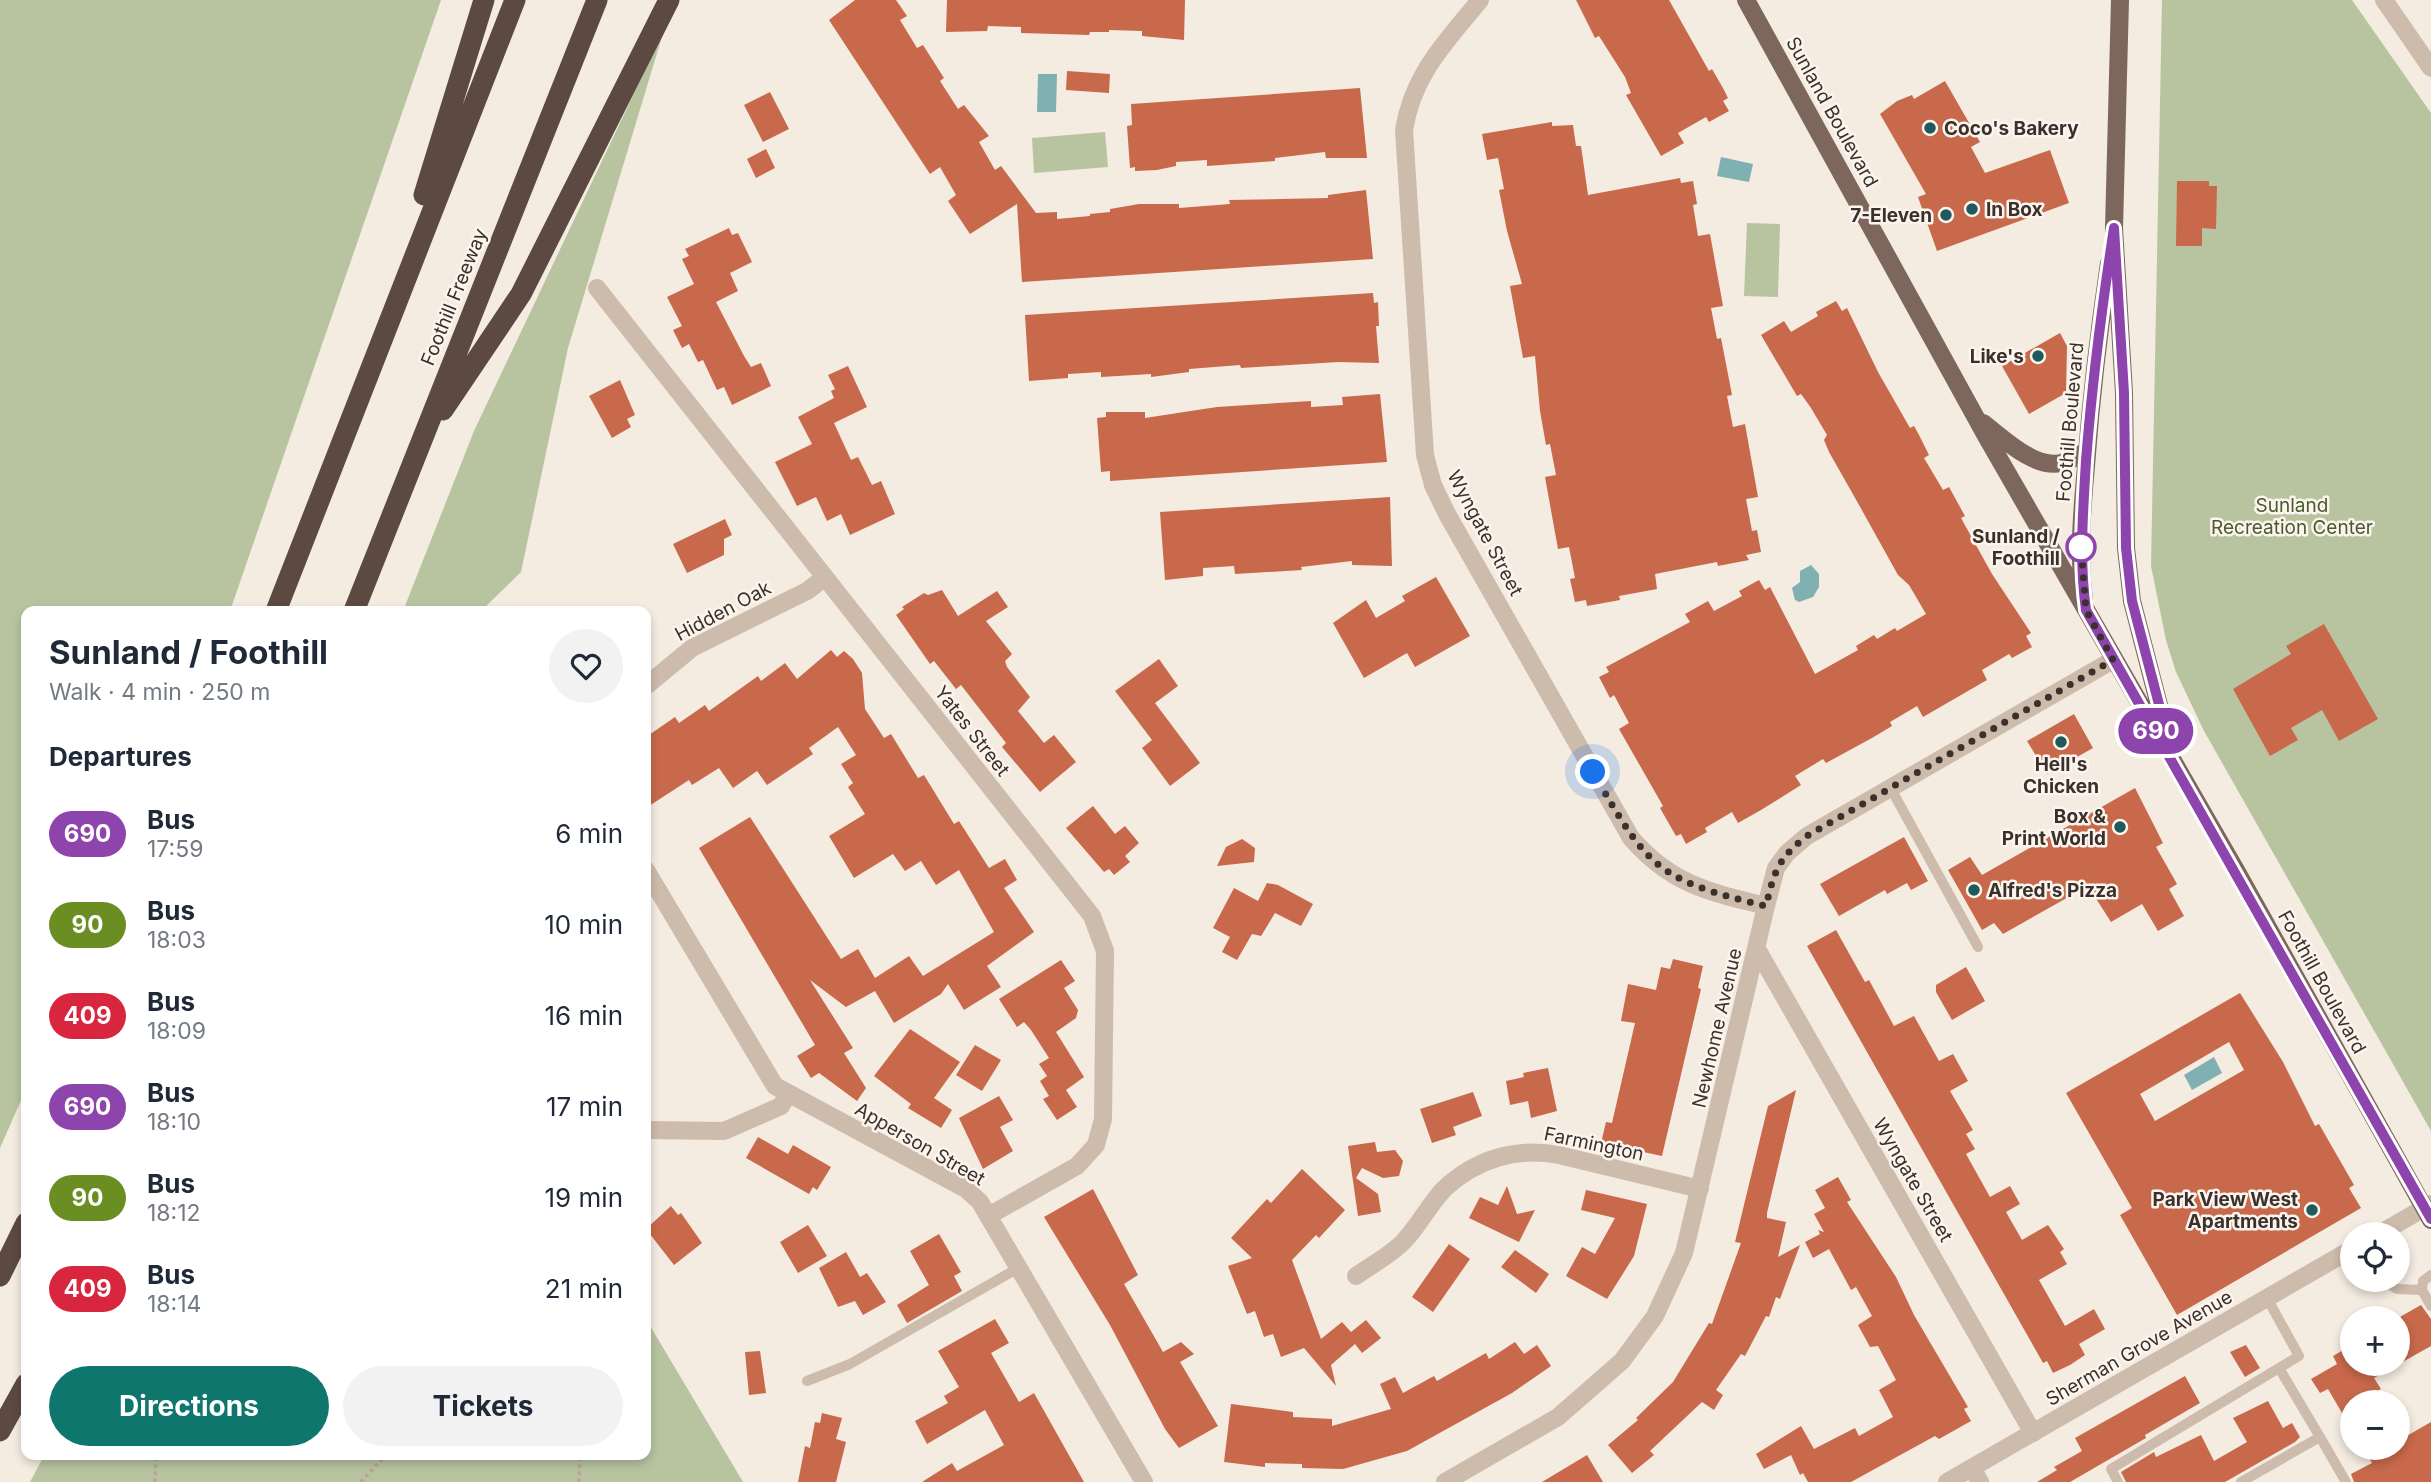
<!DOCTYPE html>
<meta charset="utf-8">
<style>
body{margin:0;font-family:Inter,sans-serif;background:#f2f2f3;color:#1f2937;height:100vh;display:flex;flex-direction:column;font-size:26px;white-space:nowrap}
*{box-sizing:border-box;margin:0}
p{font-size:23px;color:#747a83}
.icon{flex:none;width:38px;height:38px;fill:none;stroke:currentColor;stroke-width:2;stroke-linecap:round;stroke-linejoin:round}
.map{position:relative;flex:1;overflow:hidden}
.sheet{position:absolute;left:21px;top:606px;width:630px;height:854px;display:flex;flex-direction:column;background:#fff;border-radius:14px;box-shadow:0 4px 10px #0003}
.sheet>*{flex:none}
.badge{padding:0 14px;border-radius:23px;font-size:24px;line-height:46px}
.controls{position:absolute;left:2340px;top:1222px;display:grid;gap:14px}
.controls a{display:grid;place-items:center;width:70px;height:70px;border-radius:50%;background:#fff;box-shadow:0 4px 10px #0003;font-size:35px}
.you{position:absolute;width:35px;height:35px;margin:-18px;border:5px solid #fff;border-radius:50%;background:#1a73e8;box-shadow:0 0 0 10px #1a73e833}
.map>.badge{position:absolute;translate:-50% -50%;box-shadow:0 0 0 4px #fff}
h2{padding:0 28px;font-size:26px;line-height:63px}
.round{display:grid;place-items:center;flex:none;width:74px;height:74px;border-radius:37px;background:#f2f2f3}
.headline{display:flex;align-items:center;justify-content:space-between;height:119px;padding:0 28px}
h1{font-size:33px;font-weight:700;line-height:52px}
.primary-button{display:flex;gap:14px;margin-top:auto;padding:14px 28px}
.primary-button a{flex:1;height:80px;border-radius:42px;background:#0f766e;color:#fff;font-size:28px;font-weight:700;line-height:80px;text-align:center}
.primary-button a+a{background:#f2f2f3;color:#1f2937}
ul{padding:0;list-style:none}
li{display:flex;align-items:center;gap:21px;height:91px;padding:0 28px}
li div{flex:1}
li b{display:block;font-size:26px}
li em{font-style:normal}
li .badge{min-width:77px;font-weight:700;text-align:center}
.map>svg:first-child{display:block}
.green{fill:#b8c4a0}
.water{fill:#7fb0b2}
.building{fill:#c8694b;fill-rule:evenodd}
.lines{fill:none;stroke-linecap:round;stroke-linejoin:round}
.path{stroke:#b9a596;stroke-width:3.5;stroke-dasharray:3.5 3.5;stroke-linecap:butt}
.service{stroke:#cdbbac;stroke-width:10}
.minor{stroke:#cdbbac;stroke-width:18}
.tertiary{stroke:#cdbbac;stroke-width:18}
.primary{stroke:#7d675c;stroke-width:18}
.motorway{stroke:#5c4a42;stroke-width:21}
.line-casing{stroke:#fff;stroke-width:16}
.line{stroke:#8e44ad;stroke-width:10}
.walk{stroke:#3b302b;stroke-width:7;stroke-dasharray:0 12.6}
.poi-dot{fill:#1f5a5e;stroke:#fbf5ee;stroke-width:2.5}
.stop-dot{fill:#fff;stroke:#8e44ad;stroke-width:3.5}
.labels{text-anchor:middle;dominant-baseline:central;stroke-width:5;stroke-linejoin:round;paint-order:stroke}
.street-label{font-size:19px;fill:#3b302b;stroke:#fbf5ee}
.poi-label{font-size:19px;font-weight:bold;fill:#3b302b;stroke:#fbf5ee;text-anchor:end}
.park-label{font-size:19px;fill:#4a5a2e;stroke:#fbf5ee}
.stop-label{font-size:19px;font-weight:bold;fill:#3b302b;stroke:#fbf5ee;text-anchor:end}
</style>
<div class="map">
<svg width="2431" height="1482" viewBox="0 0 2431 1482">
<rect width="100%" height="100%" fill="#f4ebe1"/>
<path class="green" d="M0,0H441L230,611H26V1089L0,1148Z
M2162,0H2352L2431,113V1131L2204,731L2176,672L2166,640L2151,566Z
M664,30L568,348L521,572L481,611H403L474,431Z
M1105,132L1108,167L1034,173L1032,138Z
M1747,223L1780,224L1778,297L1744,296Z
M646,1319L743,1482H30L45,1454H646Z"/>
<path class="water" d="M1038,74H1057L1056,112H1037Z
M1721,157L1753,164L1749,182L1717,176Z
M1811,565L1819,574V587L1813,597L1799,602L1795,600L1792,588L1800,582V571Z
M2214,1057L2222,1073L2192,1090L2184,1075Z"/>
<path class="building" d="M855,0H896L907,16L900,20L917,48L923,45L944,78L940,81L958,109L964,105L989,136L979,142L995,170L1001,166L1036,213L1057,212V219L1090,216V214L1110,212V209L1139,204H1179V208L1230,204L1229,200L1328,198V195L1366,190L1373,259L1022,282L1017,204L970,234L948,201L956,195L940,167L930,174L829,20Z
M947,0H1185L1184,40L1142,36V31L1109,30V32H1090L1089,35L1021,33V27L988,26L987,31L946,32Z
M1576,0H1669L1709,71L1712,69L1723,88L1728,98L1723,101L1729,111L1709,122L1706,117L1678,133L1684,143L1661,156L1626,95L1631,93L1625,77L1599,36L1595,38Z
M1067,71L1110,74L1109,93L1066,90Z
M1945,81L1980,142L1971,147L1985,173L2050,150L2069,203L1937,251L1918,197L1926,194L1880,114L1897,101L1912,95L1914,99Z
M1360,88L1367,158H1326L1325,152L1275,158V161L1207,166V160L1176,162V166L1157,170L1135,171V167L1130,168L1127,126L1132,125L1131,104Z
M770,92L789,129L763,142L744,105Z
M1552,122V126L1573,125L1576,146H1581L1588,195L1680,178L1681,183L1693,181L1697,204L1693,205L1698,236L1710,234L1723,306L1711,308L1717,339L1721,338L1732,395L1727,396L1733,427L1745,424L1758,497L1746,499L1752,531L1757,530L1761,552L1746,555L1749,560L1718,566L1717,562L1655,574L1657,589L1619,596L1620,600L1587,606L1586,600L1575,602L1570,579L1575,578L1569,547L1558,549L1545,477L1556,475L1550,444L1546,445L1540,411L1535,356L1523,358L1510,286L1522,284L1507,231L1499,190L1504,189L1498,158L1487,160L1482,134Z
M766,149L775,168L756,178L747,159Z
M2177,181H2209V186H2217L2216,229L2202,228V246H2176Z
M729,228L732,235L738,233L752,262L730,273L738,291L716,302L744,356L751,367L761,363L771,386L732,405L724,387L717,390L703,360L698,362L689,344L682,348L673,330L682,326L667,297L694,284L682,259L689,256L685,249Z
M1373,293L1374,303L1378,302L1379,326H1376L1379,363L1338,362L1241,368L1240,365L1189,369V372L1151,377V374L1101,377V372L1068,374V378L1029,381L1025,315Z
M1836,301L1842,311L1847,308L1878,372L1910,428L1914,426L1919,435L1929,455L1924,458L1943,490L1949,487L1965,516L1961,518L1992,574L2031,633L2026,636L2032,647L2012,658L2009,654L1982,670L1987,680L1923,717L1917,706L1890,722L1892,726L1872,738L1826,763L1823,759L1795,776L1801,785L1761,810L1738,823L1732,812L1705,828L1707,832L1686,844L1681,834L1676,836L1660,808L1663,806L1619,729L1629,723L1614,695L1610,698L1599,677L1609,672L1606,667L1690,622L1685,614L1708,601L1714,611L1742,596L1739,591L1759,580L1765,590L1770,587L1815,674L1858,650L1856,646L1874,635L1877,639L1895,628L1897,631L1926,614L1909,585L1898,575L1854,496L1829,452L1824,440L1827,435L1811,408L1801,394L1797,396L1761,335L1784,321L1791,332L1818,316L1816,312Z
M2060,333L2067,346L2066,393L2029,414L2002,366Z
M848,366L867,407L834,423L851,460L858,457L872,485L881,481L895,514L850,535L841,514L827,521L816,497L797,506L775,462L812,444L798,417L834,398L831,391L835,389L828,375Z
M620,380L635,415L627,419L631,427L612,438L589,396Z
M1380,394L1387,462L1110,481V471L1101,472L1097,418L1106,417V412H1145V418L1217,407L1311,401V407L1343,405L1342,397Z
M1390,497L1392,566L1352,565V561L1301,567L1302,570L1235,574L1234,566L1203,568V576L1165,580L1160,512Z
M725,519L732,535L724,539V555L687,573L673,544Z
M1436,577L1470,636L1415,667L1407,653L1364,678L1333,623L1366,600L1376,618L1405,601L1402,596Z
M942,590L958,616L997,591L1008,607L986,621L1012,654L1005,661L1007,667L1030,697L1018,711L1044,743L1054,735L1076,762L1040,792L1002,747L1006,743L961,685L956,689L934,661L930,664L896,615L904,609L902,607L924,593L928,595Z
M2324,624L2378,719L2339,741L2322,710L2291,728L2298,740L2270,756L2233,689L2291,654L2286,646Z
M831,650L837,657L844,651L853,659L862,673L865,709L884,738L891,734L918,778L924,775L954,824L959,821L989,868L1005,859L1017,880L1004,888L1034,932L987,966L1001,987L964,1010L948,984L941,994L894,1023L875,991L846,1007L810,980L853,1048L844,1053L866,1088L857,1101L819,1073L811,1078L797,1056L815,1045L699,848L750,817L841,959L858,949L875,978L909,956L923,976L994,932L959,870L936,885L921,861L905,871L893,854L854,878L829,836L865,814L848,787L853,783L841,764L856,755L838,727L809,748L813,754L767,785L757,771L733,788L719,768L692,785L689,780L646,808V737L675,717L679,723L705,705L709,711L758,676L761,681L785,663L797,679Z
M1159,659L1178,686L1155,703L1200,763L1170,786L1142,748L1152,740L1115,691Z
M2074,714L2093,748L2047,774L2027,741Z
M2135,788L2163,843L2156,847L2177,884L2169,889L2184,916L2158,931L2142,904L2111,922L2088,886L2003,934L1994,923L1982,930L1948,870L1970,857L1982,875Z
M1093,806L1115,834L1125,826L1139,843L1125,856L1130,862L1114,875L1109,869L1104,872L1066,828Z
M1904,837L1928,881L1911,890L1907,883L1887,894L1885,890L1839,916L1820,884Z
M1242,839L1255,848L1254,862L1217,866L1226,847Z
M1267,883L1278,885L1313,904L1301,926L1275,913L1261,936L1252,934L1237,960L1222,952L1230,937L1213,928L1234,888L1258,901Z
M1836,930L1865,982L1869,980L1894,1026L1914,1016L1939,1061L1953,1054L1968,1081L1950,1091L1973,1130L1966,1134L1975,1149L1966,1154L1990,1197L2010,1186L2020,1204L2006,1212L2022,1240L2048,1225L2064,1249L2060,1252L2067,1264L2039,1280L2065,1326L2094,1309L2105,1329L2079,1344L2085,1355L2070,1365L2053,1373L2047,1361L2043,1363L1807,946Z
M1673,959L1703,966L1698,988L1701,989L1662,1156L1601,1143L1606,1122L1612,1123L1635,1023L1621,1021L1628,984L1656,990L1661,967L1670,969Z
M1061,960L1075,981L1064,988L1078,1010L1076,1018L1056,1032L1084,1077L1066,1090L1077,1107L1057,1120L1043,1099L1049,1096L1040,1081L1047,1076L1039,1064L1049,1058L1031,1030L1024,1022L1017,1027L999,999Z
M1966,967L1985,1001L1952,1020L1936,992V985Z
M2240,993L2283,1062L2315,1126L2319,1124L2354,1185L2349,1188L2361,1208L2177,1315L2120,1215L2132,1208L2066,1093ZM2229,1042L2244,1070L2155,1121L2140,1094Z
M910,1029L960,1062L934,1098L952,1110L941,1128L908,1108L911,1104L874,1076Z
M975,1045L1001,1060L982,1091L956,1075Z
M1548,1068L1557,1111L1531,1118L1528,1101L1510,1105L1506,1081L1524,1077L1523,1073Z
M1796,1090L1767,1213V1218L1786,1222L1778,1257L1800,1245L1780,1299L1776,1297L1769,1317L1766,1316L1745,1356L1741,1354L1716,1390L1723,1395L1714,1410L1702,1402L1650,1451L1654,1455L1632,1473L1608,1445L1638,1420L1636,1418L1673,1382L1709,1323L1712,1324L1741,1243L1735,1242L1768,1106Z
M1473,1092L1482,1116L1453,1127L1456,1135L1432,1143L1420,1109Z
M999,1096L1013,1120L1000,1127L1013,1151L983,1169L959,1118Z
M758,1137L788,1154L793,1145L831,1167L817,1190L813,1187L809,1194L746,1158Z
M1375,1142L1377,1152L1395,1150L1403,1161L1399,1176L1383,1178L1362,1168L1356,1178L1378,1194L1381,1212L1358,1216L1348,1146Z
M1302,1169L1345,1210L1319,1238L1316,1235L1292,1260L1321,1339L1342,1322L1351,1332L1366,1320L1381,1338L1362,1353L1355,1344L1331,1365L1336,1386L1304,1348L1281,1357L1273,1334L1264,1337L1255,1311L1247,1314L1228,1266L1252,1258L1231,1238L1267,1199L1271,1203Z
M1838,1177L1851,1200L1847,1202L1896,1277L1914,1315L1968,1407L1964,1409L1971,1421L1939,1439L1935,1436L1851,1482H1808L1803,1473L1800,1475L1791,1455L1764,1469L1756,1454L1801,1426L1814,1449L1855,1428L1859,1436L1893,1417L1879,1390L1896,1380L1878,1346L1870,1347L1858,1325L1872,1316L1856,1287L1851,1290L1829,1249L1813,1258L1805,1242L1820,1234L1818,1230L1824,1232L1814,1214L1825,1208L1815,1190Z
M1507,1186L1517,1214L1535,1210L1519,1242L1469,1218L1480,1197L1498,1205Z
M1093,1189L1138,1275L1124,1284L1163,1352L1181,1342L1194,1354L1180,1362L1218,1426L1179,1448L1165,1429L1110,1325L1044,1217Z
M1586,1190L1647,1204L1634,1256L1607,1299L1566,1276L1582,1247L1595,1254L1615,1218L1581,1210Z
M671,1206L678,1215L681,1213L702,1243L674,1265L646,1229Z
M808,1225L827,1256L798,1273L780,1242Z
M939,1234L961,1272L954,1276L962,1291L907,1323L897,1305L929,1285L910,1251Z
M1449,1244L1470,1259L1433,1312L1412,1297Z
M1515,1250L1549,1274L1536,1293L1501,1267Z
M846,1252L860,1277L867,1273L886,1302L863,1315L855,1301L838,1307L819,1268Z
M2421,1305L2431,1319V1346L2374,1378L2381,1389L2360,1402H2352V1407L2342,1413L2328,1389L2320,1393L2311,1379L2337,1364L2333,1356L2352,1345V1363H2398V1318Z
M995,1319L1009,1343L991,1353L1019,1402L1034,1393L1084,1482H922L952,1463L957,1471L1004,1445L985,1410L927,1444L915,1421L948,1403L944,1396L959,1387L938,1351Z
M1515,1342L1524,1354L1537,1345L1551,1366L1512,1393L1407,1451L1343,1469L1302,1468V1464L1265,1463V1467L1224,1462L1231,1404L1293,1412V1417L1332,1419V1426L1391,1409L1380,1384L1395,1377L1403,1393L1434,1376L1437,1381L1486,1353L1489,1359Z
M2246,1345L2260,1368L2245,1377L2230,1352Z
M760,1351L766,1393L749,1395L745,1352Z
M2185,1376L2200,1403L2145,1435L2146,1438L2070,1482H2037L2057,1470L2054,1467L2082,1451L2075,1438Z
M2268,1401L2283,1428L2292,1423L2300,1437L2295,1442L2225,1482H2126L2121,1472L2154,1452L2156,1457L2201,1435L2214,1461L2247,1442L2233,1418Z
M822,1413L842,1418L836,1439L846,1442L836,1482H798L805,1446L810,1448L815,1422L820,1423Z
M2431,1422V1482H2354L2351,1474L2372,1463L2363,1447H2398V1441Z
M1587,1455L1603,1482H1542Z"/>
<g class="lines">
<path class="path" d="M155,1482L156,1454
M361,1482L380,1461L392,1454
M579,1482L580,1454"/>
<path class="service" d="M1890,787L1978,947
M2431,1275L2423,1281L2422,1290L2431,1306
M2381,1279L2397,1289L2422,1290
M2279,1368L2320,1437
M807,1381L850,1364L1020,1267
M2118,1482L2111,1469L2299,1356L2267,1298
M2241,1482L2320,1437L2346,1482"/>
<path class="minor" d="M1480,0C1445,43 1413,74 1404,130L1425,455L1433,485L1447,514L1631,838C1671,884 1708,892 1766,906
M597,288L1092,916L1105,951L1103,1119L1096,1145L1077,1166L990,1215
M646,686L692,648L807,591L824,578
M646,870L775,1086L966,1189L980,1202L1144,1482
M1757,949L2033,1433
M646,1130L724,1131L781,1106L788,1094
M1356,1276C1371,1265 1391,1255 1404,1241C1419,1225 1429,1205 1444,1189C1476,1159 1516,1147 1559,1155L1700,1189
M1972,1468L1980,1482
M1445,1482L1558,1417L1622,1361L1655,1316L1684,1253L1766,906L1776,868L1787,853L1807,836L2113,660"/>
<path class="tertiary" d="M2384,0L2431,68
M2379,1234L2431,1204
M1947,1482L2352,1249"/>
<path class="primary" d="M1746,0L1986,436L2237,872L2431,1220
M2120,0L2114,228L2124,393L2126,548L2132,601L2168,740
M1983,423C2003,438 2034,469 2061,463C2070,461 2079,455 2087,451
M2084,600C2078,555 2082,511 2086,466C2091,398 2099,330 2109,263"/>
<path class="motorway" d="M424,195L484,0
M443,410L521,294L669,0
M276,611L515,0
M354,611L597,0
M0,1276L26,1223
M0,1431L26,1384"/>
</g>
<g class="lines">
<defs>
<path id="line" d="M2168,739L2132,601L2126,548L2124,393L2114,228C2102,306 2092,383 2086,461C2083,512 2079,560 2086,610L2431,1219"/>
</defs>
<use href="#line" class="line-casing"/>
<use href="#line" class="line"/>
<path class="walk" d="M1593,772C1648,868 1657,880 1766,906C1774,872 1778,858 1807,836L2113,660L2086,610L2081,547"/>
</g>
<g class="poi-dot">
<circle cx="1930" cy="128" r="7"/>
<circle cx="1972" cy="209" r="7"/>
<circle cx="1946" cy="215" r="7"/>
<circle cx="2038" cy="356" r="7"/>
<circle cx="2061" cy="742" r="7"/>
<circle cx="2120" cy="827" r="7"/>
<circle cx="1974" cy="890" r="7"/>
<circle cx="2312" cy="1210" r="7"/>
</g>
<circle class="stop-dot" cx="2081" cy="547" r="14"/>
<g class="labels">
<g class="street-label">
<text transform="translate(1832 112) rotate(61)">Sunland Boulevard</text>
<text transform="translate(454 297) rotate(-68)">Foothill Freeway</text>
<text transform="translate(2070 422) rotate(-85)">Foothill Boulevard</text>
<text transform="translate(1485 533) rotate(62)">Wyngate Street</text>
<text transform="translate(723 611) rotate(-28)">Hidden Oak</text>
<text transform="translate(972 731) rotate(52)">Yates Street</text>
<text transform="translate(2322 982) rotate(61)">Foothill Boulevard</text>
<text transform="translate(1717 1028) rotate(-77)">Newhome Avenue</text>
<text transform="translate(920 1144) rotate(30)">Apperson Street</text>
<text transform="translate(1594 1144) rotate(12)">Farmington</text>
<text transform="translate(1913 1180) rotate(60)">Wyngate Street</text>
<text transform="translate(2139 1348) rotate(-30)">Sherman Grove Avenue</text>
</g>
<g class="poi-label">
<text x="1944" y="128" text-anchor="start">Coco's Bakery</text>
<text x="1986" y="209" text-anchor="start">In Box</text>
<text x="1932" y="215">7-Eleven</text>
<text x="2024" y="356">Like's</text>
<text x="2061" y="764" text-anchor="middle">Hell's<tspan x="2061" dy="22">Chicken</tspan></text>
<text x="2106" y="816">Box &amp;<tspan x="2106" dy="22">Print World</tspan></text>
<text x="1988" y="890" text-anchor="start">Alfred's Pizza</text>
<text x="2298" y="1199">Park View West<tspan x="2298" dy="22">Apartments</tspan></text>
</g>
<g class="park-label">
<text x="2292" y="505">Sunland<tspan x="2292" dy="22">Recreation Center</tspan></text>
</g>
<g class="stop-label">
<text x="2060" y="536">Sunland /<tspan x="2060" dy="22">Foothill</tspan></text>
</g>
</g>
</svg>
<div class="controls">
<a><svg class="icon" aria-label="locate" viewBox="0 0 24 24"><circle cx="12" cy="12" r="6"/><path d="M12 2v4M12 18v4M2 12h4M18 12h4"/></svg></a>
<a>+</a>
<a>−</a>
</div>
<div class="you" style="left:1593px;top:772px"></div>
<b class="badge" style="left:2156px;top:731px;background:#8e44ad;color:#fff">690</b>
<section class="sheet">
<div class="headline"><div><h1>Sunland / Foothill</h1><p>Walk · 4 min · 250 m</p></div><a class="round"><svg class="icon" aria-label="heart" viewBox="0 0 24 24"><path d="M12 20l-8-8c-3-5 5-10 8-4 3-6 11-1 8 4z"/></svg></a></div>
<h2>Departures</h2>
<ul>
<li><span class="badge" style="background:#8e44ad;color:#fff">690</span><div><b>Bus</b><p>17:59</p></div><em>6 min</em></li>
<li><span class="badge" style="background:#6b8e23;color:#fff">90</span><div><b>Bus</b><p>18:03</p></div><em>10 min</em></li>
<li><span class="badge" style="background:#d7263d;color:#fff">409</span><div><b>Bus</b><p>18:09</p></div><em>16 min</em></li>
<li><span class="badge" style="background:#8e44ad;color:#fff">690</span><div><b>Bus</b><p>18:10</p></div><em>17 min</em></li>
<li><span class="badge" style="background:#6b8e23;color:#fff">90</span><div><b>Bus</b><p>18:12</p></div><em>19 min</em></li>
<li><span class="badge" style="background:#d7263d;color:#fff">409</span><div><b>Bus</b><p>18:14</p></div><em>21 min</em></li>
</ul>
<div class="primary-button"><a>Directions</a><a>Tickets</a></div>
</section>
</div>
